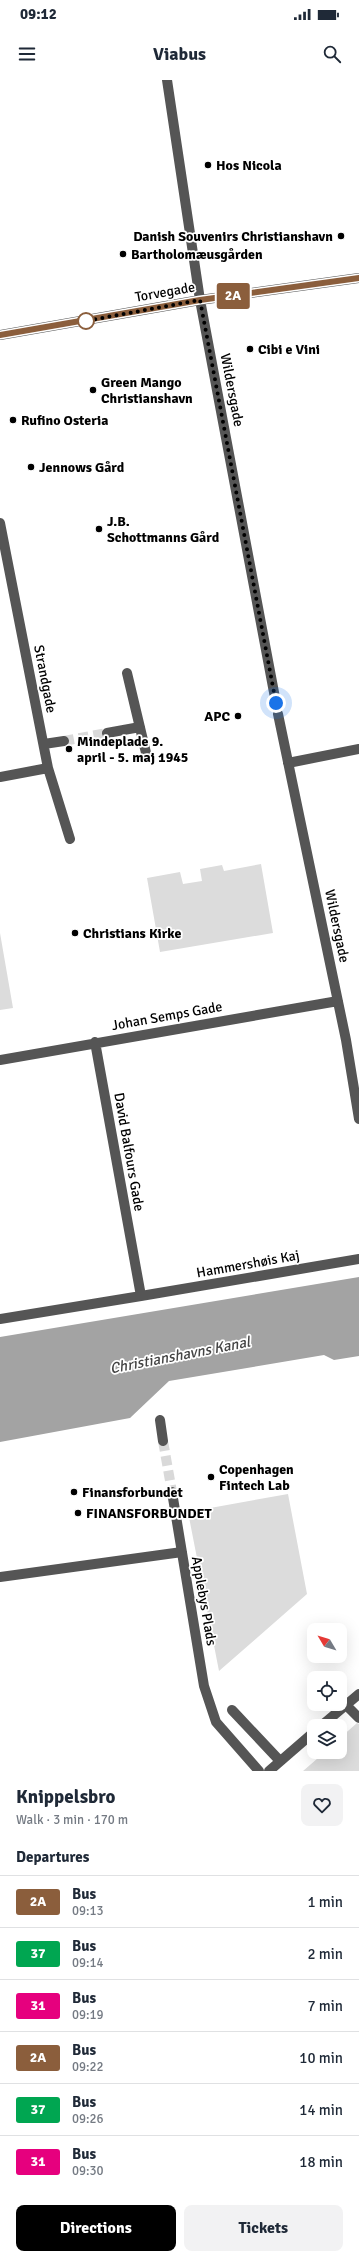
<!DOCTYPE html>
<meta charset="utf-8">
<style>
body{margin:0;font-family:Signika,sans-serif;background:#f2f2f3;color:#1f2937;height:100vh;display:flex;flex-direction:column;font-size:15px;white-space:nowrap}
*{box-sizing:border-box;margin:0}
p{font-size:13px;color:#747a83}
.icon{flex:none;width:22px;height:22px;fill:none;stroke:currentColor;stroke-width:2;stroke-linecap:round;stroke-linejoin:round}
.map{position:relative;height:1691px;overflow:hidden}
.sheet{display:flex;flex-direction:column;background:#fff;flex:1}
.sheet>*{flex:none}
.badge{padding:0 8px;border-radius:3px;font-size:14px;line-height:26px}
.needle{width:26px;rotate:308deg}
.fabs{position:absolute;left:307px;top:1543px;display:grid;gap:8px}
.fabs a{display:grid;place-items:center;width:40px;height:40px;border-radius:8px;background:#fff;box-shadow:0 4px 16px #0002;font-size:20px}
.you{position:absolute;width:20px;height:20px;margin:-10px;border:3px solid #fff;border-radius:50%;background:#1a73e8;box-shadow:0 0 0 6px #1a73e833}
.map>.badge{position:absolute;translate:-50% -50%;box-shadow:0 0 0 2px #fff}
h2{padding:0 16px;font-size:15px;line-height:36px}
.round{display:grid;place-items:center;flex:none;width:42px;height:42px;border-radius:8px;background:#f2f2f3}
.headline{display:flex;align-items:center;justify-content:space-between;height:68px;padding:0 16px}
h1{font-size:19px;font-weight:700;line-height:30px}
.button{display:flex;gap:8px;margin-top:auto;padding:8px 16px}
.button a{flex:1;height:46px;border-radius:8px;background:#000;color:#fff;font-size:16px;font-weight:700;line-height:46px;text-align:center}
.button a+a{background:#f2f2f3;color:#1f2937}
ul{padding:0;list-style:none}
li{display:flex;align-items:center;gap:12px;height:52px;padding:0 16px;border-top:1px solid #e0e1e3}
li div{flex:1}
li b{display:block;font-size:15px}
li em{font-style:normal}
li .badge{min-width:44px;font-weight:700;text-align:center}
.status{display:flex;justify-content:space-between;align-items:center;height:28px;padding:0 20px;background:#fff;direction:ltr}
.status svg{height:11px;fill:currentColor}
header{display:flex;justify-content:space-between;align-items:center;height:52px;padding:0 16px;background:#fff;font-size:18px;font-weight:700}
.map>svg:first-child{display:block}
.green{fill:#dcdcdc}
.water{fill:#a3a3a3}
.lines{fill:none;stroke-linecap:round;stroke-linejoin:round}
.minor-tunnel{stroke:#d9d9d9;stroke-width:10;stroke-dasharray:10 5;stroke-linecap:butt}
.minor{stroke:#555;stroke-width:10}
.line-casing{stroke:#fff;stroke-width:9}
.line{stroke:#8b5e3c;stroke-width:6}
.walk{stroke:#000;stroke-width:4;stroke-dasharray:0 7.2}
.poi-dot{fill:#000;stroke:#fff;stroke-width:1.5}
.stop-dot{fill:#fff;stroke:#8b5e3c;stroke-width:2}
.labels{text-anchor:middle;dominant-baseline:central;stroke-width:3.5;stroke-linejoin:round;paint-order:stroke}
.poi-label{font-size:14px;font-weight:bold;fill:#000;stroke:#fff;text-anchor:start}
.street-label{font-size:14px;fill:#000;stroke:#fff}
.water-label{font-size:15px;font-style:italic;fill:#444;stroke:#fff}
</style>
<div class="status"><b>09:12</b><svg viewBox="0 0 49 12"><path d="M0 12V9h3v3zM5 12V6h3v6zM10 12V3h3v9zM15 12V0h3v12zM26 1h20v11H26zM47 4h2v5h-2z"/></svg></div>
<header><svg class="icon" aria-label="menu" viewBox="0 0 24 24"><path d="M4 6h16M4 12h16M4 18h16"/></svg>Viabus<svg class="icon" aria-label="search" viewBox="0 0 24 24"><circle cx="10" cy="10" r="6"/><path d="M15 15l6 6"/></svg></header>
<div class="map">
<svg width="359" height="1691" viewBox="0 0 359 1691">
<rect width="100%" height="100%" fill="#fff"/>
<path class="green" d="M261,784L273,853L160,872L147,798L180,792L183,804L202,801L200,789L222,785L224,791Z
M0,853L13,928L0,930Z
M288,1414L307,1514L219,1591L188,1432Z
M357,1643L359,1644V1691H303L325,1672H340V1658Z"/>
<path class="water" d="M359,1197V1276L334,1280L324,1275L169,1301L130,1338L0,1362V1257Z"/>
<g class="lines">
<path class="minor-tunnel" d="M64,661L107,653
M163,1361L172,1412"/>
<path class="minor" d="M167,0L200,220L276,623
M0,255L200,220L359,198
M0,443L48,688L70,759
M127,593L147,677
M278,634L346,960L359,1039
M107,653L140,647
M44,664L64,661
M288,683L359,669
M0,697L48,688
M95,962L141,1216L359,1179
M0,980L338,921
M0,1239L141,1216
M160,1340L163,1361
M172,1412L204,1606L216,1642L259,1691
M0,1497L182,1472
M346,1625L359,1638
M232,1630L280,1681
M321,1646L359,1614
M269,1691L314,1652"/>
</g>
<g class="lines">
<defs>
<path id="line" d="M0,255L200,220L359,198"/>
</defs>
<use href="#line" class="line-casing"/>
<use href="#line" class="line"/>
<path class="walk" d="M86,241L80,242L200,220L276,623"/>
</g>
<g class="poi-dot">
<circle cx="208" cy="85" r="4"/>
<circle cx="341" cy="156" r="4"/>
<circle cx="123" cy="174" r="4"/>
<circle cx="250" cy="269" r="4"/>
<circle cx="93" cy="310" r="4"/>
<circle cx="13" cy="340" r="4"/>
<circle cx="31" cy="387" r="4"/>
<circle cx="99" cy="449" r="4"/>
<circle cx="238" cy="636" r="4"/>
<circle cx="69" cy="669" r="4"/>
<circle cx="75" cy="853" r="4"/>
<circle cx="211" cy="1397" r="4"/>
<circle cx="74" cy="1412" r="4"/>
<circle cx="78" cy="1433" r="4"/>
</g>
<circle class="stop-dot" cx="86" cy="241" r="8"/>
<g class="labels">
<g class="poi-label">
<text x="216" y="85">Hos Nicola</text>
<text x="333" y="156" text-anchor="end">Danish Souvenirs Christianshavn</text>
<text x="131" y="174">Bartholomæusgården</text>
<text x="258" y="269">Cibi e Vini</text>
<text x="101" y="302">Green Mango<tspan x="101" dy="16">Christianshavn</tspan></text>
<text x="21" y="340">Rufino Osteria</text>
<text x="39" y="387">Jennows Gård</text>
<text x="107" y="441">J.B.<tspan x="107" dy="16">Schottmanns Gård</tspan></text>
<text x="230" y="636" text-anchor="end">APC</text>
<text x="77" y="661">Mindeplade 9.<tspan x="77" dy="16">april - 5. maj 1945</tspan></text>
<text x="83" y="853">Christians Kirke</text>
<text x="219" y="1389">Copenhagen<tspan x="219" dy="16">Fintech Lab</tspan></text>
<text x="82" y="1412">Finansforbundet</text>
<text x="86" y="1433">FINANSFORBUNDET</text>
</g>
<g class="street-label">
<text transform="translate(165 212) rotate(-10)">Torvegade</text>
<text transform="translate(232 310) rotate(79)">Wildersgade</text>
<text transform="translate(45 599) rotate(79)">Strandgade</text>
<text transform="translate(337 846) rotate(78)">Wildersgade</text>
<text transform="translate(167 936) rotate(-10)">Johan Semps Gade</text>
<text transform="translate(129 1072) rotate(80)">David Balfours Gade</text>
<text transform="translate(248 1184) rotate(-10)">Hammershøis Kaj</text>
<text transform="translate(204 1521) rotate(80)">Applebys Plads</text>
</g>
<g class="water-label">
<text transform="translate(180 1275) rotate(-11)">Christianshavns Kanal</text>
</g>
</g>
</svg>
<div class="fabs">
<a><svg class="needle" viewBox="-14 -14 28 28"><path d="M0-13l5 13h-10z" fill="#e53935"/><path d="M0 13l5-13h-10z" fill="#747a83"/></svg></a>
<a><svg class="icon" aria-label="locate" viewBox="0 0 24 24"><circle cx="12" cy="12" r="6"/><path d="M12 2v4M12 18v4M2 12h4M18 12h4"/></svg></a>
<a><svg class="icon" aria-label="layers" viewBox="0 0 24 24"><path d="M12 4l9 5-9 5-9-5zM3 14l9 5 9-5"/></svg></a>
</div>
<div class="you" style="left:276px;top:623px"></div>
<b class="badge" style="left:233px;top:216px;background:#8b5e3c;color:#fff">2A</b>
</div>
<section class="sheet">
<div class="headline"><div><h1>Knippelsbro</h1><p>Walk · 3 min · 170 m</p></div><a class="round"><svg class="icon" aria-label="heart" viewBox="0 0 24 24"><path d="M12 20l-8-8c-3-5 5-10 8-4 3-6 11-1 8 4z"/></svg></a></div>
<h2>Departures</h2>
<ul>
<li><span class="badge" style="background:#8b5e3c;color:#fff">2A</span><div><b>Bus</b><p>09:13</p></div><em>1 min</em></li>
<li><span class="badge" style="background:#00a651;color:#fff">37</span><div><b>Bus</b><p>09:14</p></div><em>2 min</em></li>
<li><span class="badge" style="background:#e6007e;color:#fff">31</span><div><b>Bus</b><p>09:19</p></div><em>7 min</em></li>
<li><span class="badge" style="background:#8b5e3c;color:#fff">2A</span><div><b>Bus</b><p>09:22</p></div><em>10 min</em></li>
<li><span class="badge" style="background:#00a651;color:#fff">37</span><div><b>Bus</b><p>09:26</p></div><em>14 min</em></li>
<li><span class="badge" style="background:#e6007e;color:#fff">31</span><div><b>Bus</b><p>09:30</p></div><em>18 min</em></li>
</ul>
<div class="button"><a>Directions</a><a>Tickets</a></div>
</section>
